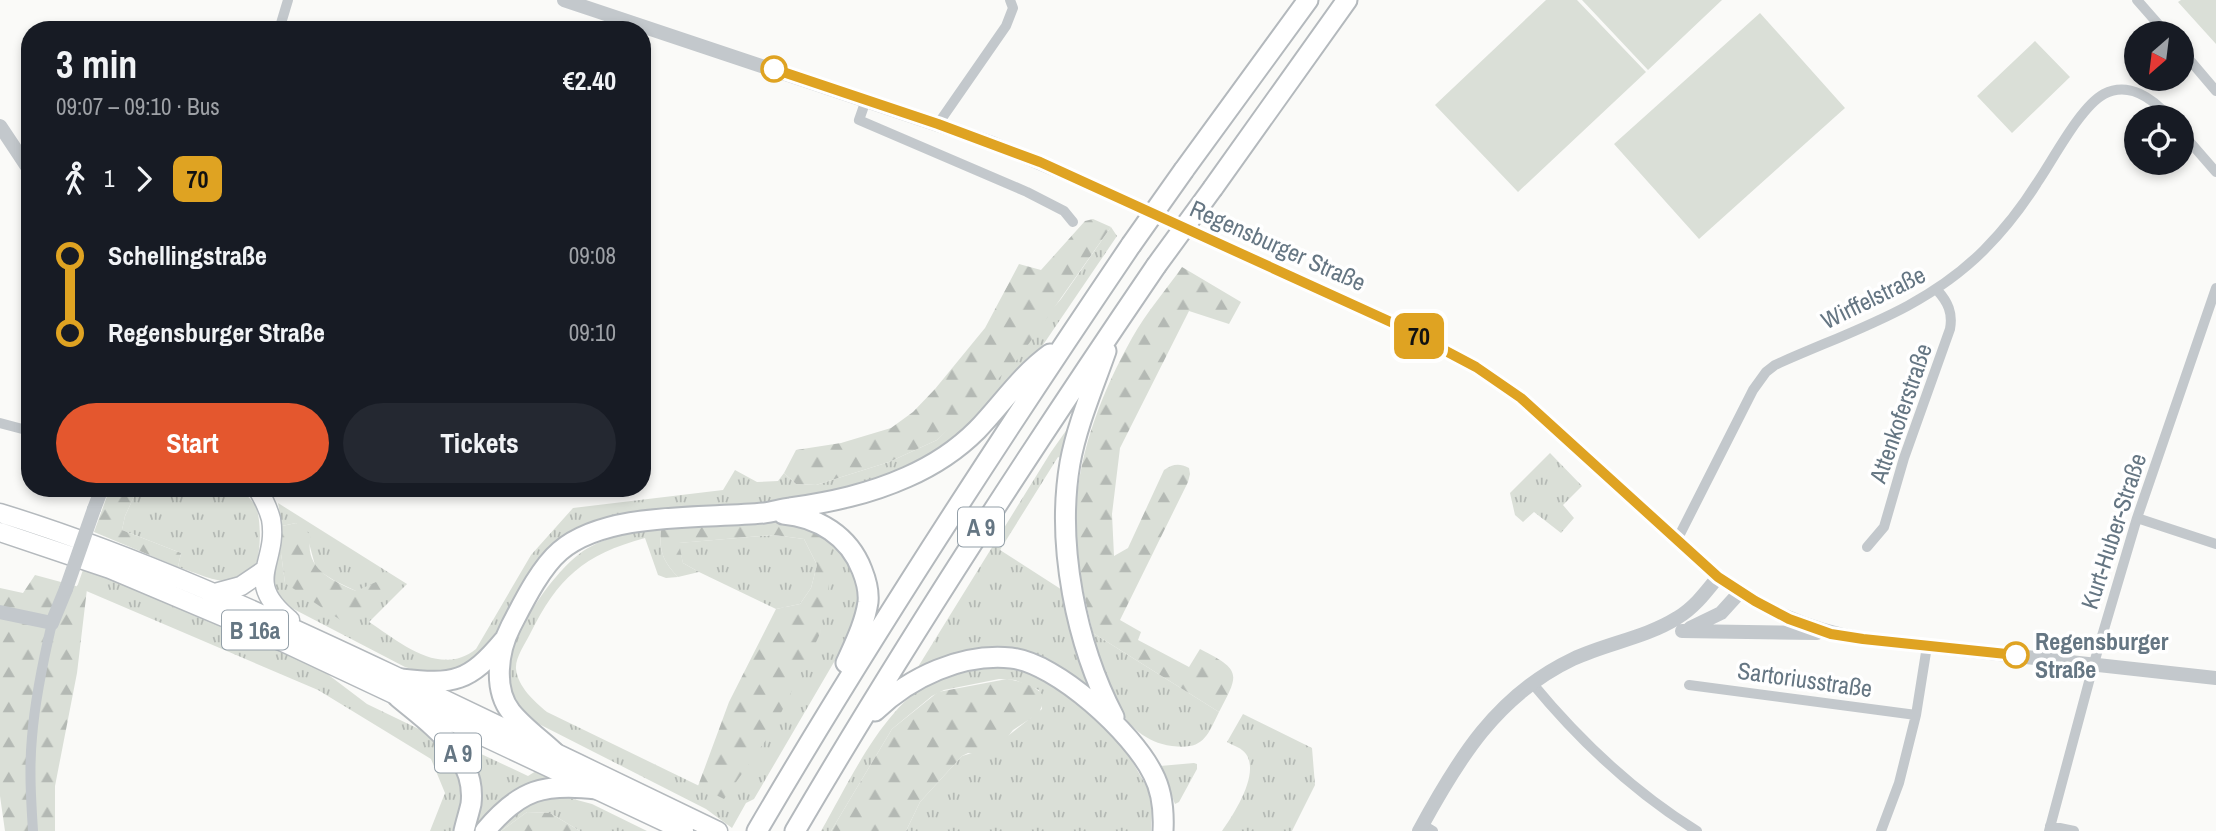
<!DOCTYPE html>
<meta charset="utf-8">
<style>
body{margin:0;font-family:"Archivo Narrow",sans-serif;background:#242831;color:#f1f3f6;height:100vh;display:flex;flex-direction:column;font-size:26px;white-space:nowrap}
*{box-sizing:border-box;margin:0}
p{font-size:23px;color:#9ea1a6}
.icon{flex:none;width:38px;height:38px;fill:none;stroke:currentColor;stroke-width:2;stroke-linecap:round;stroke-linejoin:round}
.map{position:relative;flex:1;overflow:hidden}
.details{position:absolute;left:21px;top:21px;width:630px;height:476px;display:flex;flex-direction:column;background:#171b24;border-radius:28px;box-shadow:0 4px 10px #0003}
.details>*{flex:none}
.badge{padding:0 14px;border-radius:10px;font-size:24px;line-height:46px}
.needle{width:46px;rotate:208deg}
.buttons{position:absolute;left:2124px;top:21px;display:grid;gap:14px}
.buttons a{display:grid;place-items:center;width:70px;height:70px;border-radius:50%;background:#171b24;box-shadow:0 4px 10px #0003;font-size:35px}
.map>.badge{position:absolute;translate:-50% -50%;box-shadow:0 0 0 4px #fff}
.legs{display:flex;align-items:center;gap:10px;height:77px;padding:0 35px;font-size:23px}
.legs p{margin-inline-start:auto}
.summary{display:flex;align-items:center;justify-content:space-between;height:119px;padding:0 35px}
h1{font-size:38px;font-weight:700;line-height:52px}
.cta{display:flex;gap:14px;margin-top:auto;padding:14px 35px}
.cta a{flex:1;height:80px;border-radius:42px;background:#e4572e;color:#fff;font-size:28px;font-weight:700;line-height:80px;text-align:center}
.cta a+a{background:#242831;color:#f1f3f6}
ul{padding:0 35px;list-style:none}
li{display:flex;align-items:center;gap:24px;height:77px;font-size:26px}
li i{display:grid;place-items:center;width:10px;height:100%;margin:0 9px;background:currentColor}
li i::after{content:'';width:18px;height:18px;margin:-9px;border:5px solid;border-radius:50%;background:#171b24}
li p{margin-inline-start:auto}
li:first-child i{background:linear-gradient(#0000 50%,currentColor 0)}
li:last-child i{background:linear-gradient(currentColor 50%,#0000 0)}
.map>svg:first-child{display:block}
.grass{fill:url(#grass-tufts)}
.forest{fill:url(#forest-firs)}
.park{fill:#dadfd7}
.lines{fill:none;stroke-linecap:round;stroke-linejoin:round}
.trunk-casing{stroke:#b4b9bd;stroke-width:21}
.motorway-casing{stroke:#b4b9bd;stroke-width:23}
.minor{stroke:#c3c8cc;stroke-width:10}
.tertiary{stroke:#c3c8cc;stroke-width:14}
.trunk{stroke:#fff;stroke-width:18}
.motorway{stroke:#fff;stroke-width:19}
.motorway-bridge-casing{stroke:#b4b9bd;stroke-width:23;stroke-linecap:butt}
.tertiary-bridge{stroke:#c3c8cc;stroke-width:14}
.motorway-bridge{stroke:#fff;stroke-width:19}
.line-1-casing{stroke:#fff;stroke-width:16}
.line-1{stroke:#dfa322;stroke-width:10}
.stop-1-dot{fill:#fff;stroke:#dfa322;stroke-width:3.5}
.labels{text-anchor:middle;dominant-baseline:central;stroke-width:7;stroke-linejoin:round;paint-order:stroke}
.shield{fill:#fff;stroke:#939fa8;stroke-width:2}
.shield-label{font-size:23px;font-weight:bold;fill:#657683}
.street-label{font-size:24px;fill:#657683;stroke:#fff}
.stop-label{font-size:24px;font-weight:bold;fill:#657683;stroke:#fff;text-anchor:start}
</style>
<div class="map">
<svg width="2216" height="831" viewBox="0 0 2216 831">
<defs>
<pattern id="grass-tufts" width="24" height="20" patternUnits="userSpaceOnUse" patternTransform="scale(1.75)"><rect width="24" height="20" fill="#dadfd7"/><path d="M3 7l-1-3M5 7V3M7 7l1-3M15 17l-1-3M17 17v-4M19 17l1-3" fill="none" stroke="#b4b9b4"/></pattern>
<pattern id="forest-firs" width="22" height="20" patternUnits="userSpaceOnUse" patternTransform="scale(1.75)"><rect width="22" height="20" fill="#dadfd7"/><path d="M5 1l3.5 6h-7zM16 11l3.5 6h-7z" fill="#b4b9b4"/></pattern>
</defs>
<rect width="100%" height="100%" fill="#fafaf8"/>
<path class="grass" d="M1111,227L1117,236L1045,342L1014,383L956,441L900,474L822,498L583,527L488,651L463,672L424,673L405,667L282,603L271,582L279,538L285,583L356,591L335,581L316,569L309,543L296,523L282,526L278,503L407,584L369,622C400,642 440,678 476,649L531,555L573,508L723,490L735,470L757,482L778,481L784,473L796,484L816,485L889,462L937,440L966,409L1061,299Z
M1082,408L1067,461L1058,457L1000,550L1070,595L1097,700L1044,662L913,675L1051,452Z
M1550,453L1582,486L1563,505L1574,518L1561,533L1534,512L1523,522L1515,515L1510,493Z
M138,488H241C245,494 251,499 255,505C262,517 262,563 251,573C247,576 235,580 230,581C217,583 191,571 178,567L181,553L122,530L125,516Z
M661,530C659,552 663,561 678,577L666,578L658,575L645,538C583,555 558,578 530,634C525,644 515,658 516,669C518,687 534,701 547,712L724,798L820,634L823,533L833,542L858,576L860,608L844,645L754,799L746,803L732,828L706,809L533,721C519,709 509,696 508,676C506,639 556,566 588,548C611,535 636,532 661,530Z
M774,535L804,539L817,565L811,588L800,604L776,609L699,572L683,563L678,543Z
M84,567L266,644L326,673L367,704L425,732L452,756L464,790L457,831H430L445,793L431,759L318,690L77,587Z
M1093,633L1219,712C1207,737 1203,750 1172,746C1119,739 1102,678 1093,633Z
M985,666L1023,668L1059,687L1096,717L1128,754L1148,789L1152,808L1151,831H906L920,802L962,756L972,753L1009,735L1042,709L1039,690L1015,680L999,679L944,690L932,696L892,729L831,831H821C850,781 884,703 938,678C952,671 970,670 985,666Z
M1243,714L1312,748L1315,785L1292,831H1222C1234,814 1260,774 1246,754C1242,748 1234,746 1227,742Z
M462,745L528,776L536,771L559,781L479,831H471Z
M1194,763L1197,764V769L1179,802L1175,804L1160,766Z
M562,796L592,804L647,831H580L550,813L527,812L501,831H496C520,806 527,800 562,796Z"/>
<path class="forest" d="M1093,219L1111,227L1018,359L937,440L889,462L816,485L796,484L784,473L796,450L841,443L891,428L913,412L935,389L985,328L1019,264L1041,270L1085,221Z
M1182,267L1241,302L1229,324L1189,311L1120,448L1112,514L1114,556L1128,548L1164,470C1173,464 1179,463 1189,468L1190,474L1188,482L1120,620L1141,632L1138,640L1189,667L1200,649C1241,670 1240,673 1219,712L1093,633C1086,602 1077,570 1076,537C1072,468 1099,397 1132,338C1146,313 1166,290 1182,267Z
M110,488H138L125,516L122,530L181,553L178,567L94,532Z
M767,521L783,522L823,533L829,544L831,573L820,634L771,733L724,799L698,786L729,702L776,609L800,604L811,588L817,565L804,539L774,535L679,543L683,563L699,572L678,577C663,561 659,552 661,530Z
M296,523L311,535C303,568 331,580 356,591L376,582L384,584L390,592L348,625L285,583L279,538L282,526Z
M35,575L87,589L77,673L55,786V831H5L0,796V588L23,593Z
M1007,679C1021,681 1038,686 1045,698L1039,713L1013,730L996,752L983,755L968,753L962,756L920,802L906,831H831L892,729L938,692Z
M527,812L550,813L580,831H501Z"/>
<path class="park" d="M1546,0H1577L1646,72L1518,192L1435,105Z
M1582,0H1722L1648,70Z
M2181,0H2216V44L2178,2Z
M1760,13L1845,108L1699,239L1614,144Z
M2035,41L2070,77L2012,133L1977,96Z"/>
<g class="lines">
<defs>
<path id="trunk" d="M257,488C263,498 268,508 271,519C279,564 241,580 290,620
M0,513C136,555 264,614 393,675C501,726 610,779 718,831
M0,532L110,569L283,642L684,831
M215,593L241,586L263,571"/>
<path id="motorway" d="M1184,170L1308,0
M1213,188L1347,0
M1106,351C1093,388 1077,425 1070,463C1056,545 1076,644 1114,717
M783,514C818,517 849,536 862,570C866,580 869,592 868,602C865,623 855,643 846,663
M401,679C454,685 469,682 504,640
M398,697C431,725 477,755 471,804C469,813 466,822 464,831
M875,711C910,677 962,653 1011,658C1057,663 1133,733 1153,774C1162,791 1164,812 1163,831
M554,752C540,739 523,727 511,712C493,689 498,651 511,626C523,603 540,568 560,551C607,511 703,519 764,513C773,512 781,509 790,508C831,502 869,494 907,477C932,466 958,449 977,430C1002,404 1021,375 1050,354
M485,831C520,789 544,783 597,789
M757,831C874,631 1001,437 1131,245
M795,831C908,638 1030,451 1156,266"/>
</defs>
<use href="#trunk" class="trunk-casing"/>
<use href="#motorway" class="motorway-casing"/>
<path class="minor" d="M2137,0L2166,33
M279,30L288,0
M2182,51L2216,91
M866,100L859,120L1027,192L1064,211L1073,222
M938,124L1006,26L1013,8L1010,0
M2182,133L2216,172
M0,423L30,431
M2137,518L2216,544
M1677,540L1753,390L1766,372L1775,365C1850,331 1924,310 1984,250C2004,230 2022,207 2037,183C2053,160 2080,107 2104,94C2129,81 2153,99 2169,117
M1867,547L1884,527L1904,458L1950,329C1953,313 1948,302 1937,290
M1532,683C1579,740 1634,792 1697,831
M1689,685L1916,715
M1423,825L1433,831
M2050,826L2074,831
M33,831C31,800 29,768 32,737C35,699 43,661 52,623
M1881,831L1899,783L1916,715L1927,646
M2049,831L2094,663L2137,518L2216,288"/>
<path class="tertiary" d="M564,0L992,143L1077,179L1393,323L1476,367L1521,398L1718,577C1763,609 1808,630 1863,639L2216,678
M0,126L30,171
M94,509L102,488
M0,612L52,623L66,589
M1690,628L1721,613L1740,592
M1682,631L1817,633
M1419,831C1458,759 1497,695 1573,659C1607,643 1645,638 1677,618C1694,608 1706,592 1718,577"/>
<use href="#trunk" class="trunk"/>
<use href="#motorway" class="motorway"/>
<defs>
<path id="motorway-bridge" d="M1131,245L1184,170
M1156,266L1213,188"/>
</defs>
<use href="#motorway-bridge" class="motorway-bridge-casing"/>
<path class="tertiary-bridge" d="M66,589L94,509"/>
<use href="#motorway-bridge" class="motorway-bridge"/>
</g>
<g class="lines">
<defs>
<path id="line-1" d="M774,69L938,124L1040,162L1393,323L1476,367L1521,398L1718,577L1755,601L1789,619L1831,634L1863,639L2016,655"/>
</defs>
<use href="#line-1" class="line-1-casing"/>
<use href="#line-1" class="line-1"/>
</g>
<g class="stop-1-dot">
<circle cx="774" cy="69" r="12"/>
<circle cx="2016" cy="655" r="12"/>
</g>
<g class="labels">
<g class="shield">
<rect x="958" y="507.5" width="46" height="39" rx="5"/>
<rect x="222" y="610.5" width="66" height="39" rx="5"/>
<rect x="435" y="733.5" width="46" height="39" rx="5"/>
</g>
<g class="shield-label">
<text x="981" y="527">A 9</text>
<text x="255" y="630">B 16a</text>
<text x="458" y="753">A 9</text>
</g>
<g class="street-label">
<text transform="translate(1278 245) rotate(24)">Regensburger Straße</text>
<text transform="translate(1873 297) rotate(-26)">Wirffelstraße</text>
<text transform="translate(1900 413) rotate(-71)">Attenkoferstraße</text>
<text transform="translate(2113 531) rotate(-72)">Kurt-Huber-Straße</text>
<text transform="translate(1805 679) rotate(8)">Sartoriusstraße</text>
</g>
<g class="stop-label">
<text x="2035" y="641">Regensburger<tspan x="2035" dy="28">Straße</tspan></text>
</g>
</g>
</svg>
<div class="buttons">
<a><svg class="needle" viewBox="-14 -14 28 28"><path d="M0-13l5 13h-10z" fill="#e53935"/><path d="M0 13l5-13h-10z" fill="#9ea1a6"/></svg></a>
<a><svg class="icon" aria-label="locate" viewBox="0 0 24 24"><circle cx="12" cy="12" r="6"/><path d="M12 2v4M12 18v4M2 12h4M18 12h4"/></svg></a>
</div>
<b class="badge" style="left:1419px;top:336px;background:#dfa322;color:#111">70</b>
<section class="details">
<div class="summary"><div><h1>3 min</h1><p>09:07 – 09:10 · Bus</p></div><b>€2.40</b></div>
<div class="legs"><svg class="icon" aria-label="walk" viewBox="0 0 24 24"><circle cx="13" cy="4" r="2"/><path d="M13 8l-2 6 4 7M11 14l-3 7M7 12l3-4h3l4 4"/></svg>1<svg class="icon" aria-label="forward" viewBox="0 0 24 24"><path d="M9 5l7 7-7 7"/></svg><b class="badge" style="background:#dfa322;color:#111">70</b></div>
<ul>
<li><i style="color:#dfa322"></i><b>Schellingstraße</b><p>09:08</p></li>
<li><i style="color:#dfa322"></i><b>Regensburger Straße</b><p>09:10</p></li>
</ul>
<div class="cta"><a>Start</a><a>Tickets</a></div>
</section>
</div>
